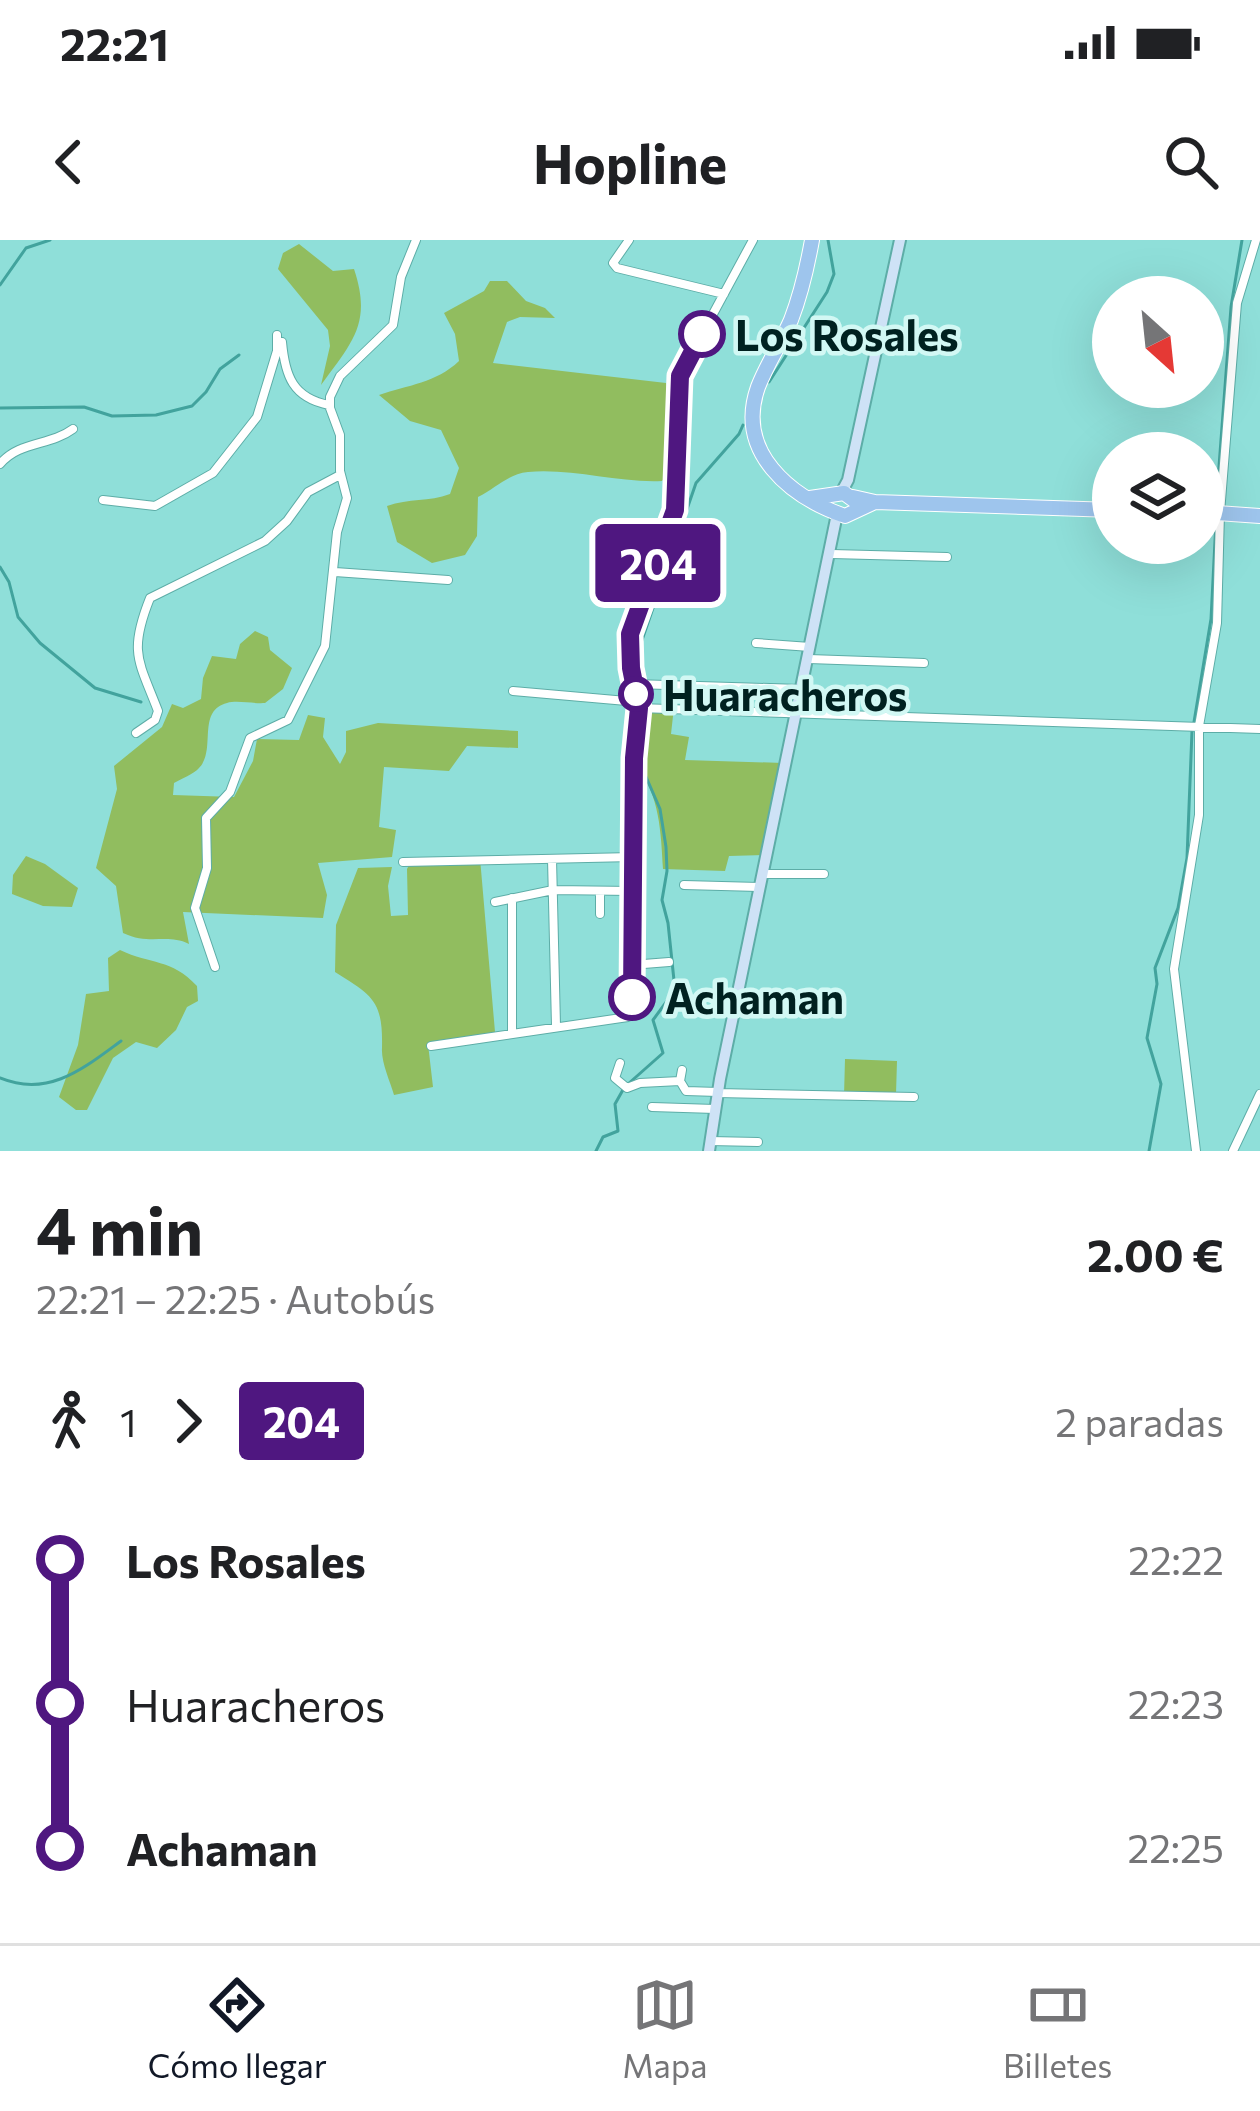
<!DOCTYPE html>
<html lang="es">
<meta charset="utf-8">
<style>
body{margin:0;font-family:Commissioner,sans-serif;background:#f6f6f6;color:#202124;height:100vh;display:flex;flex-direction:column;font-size:45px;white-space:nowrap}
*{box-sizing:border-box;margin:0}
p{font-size:39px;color:#757577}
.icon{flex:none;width:66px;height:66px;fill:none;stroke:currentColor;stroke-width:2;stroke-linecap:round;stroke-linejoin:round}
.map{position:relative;height:911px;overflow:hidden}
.drawer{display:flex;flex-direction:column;background:#fff;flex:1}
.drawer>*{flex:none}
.badge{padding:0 24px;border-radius:9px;font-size:42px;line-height:78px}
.needle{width:78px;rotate:153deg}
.tools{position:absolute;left:1092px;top:36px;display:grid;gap:24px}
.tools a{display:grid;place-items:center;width:132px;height:132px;border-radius:50%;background:#fff;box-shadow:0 12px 48px #0002;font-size:60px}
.map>.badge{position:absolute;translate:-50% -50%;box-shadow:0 0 0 6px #fff}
.legs{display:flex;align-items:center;gap:18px;height:132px;padding:0 36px;font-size:39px}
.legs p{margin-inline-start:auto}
.head{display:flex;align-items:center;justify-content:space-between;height:204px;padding:0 36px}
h1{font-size:66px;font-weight:700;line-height:90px}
ul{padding:0 36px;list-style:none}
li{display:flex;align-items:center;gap:42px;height:144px;font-size:45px}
li i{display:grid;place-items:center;width:18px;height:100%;margin:0 15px;background:currentColor}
li i::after{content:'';width:30px;height:30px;margin:-15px;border:9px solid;border-radius:50%;background:#fff}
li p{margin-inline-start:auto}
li:first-child i{background:linear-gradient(#0000 50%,currentColor 0)}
li:last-child i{background:linear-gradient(currentColor 50%,#0000 0)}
.status{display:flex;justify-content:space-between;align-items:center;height:84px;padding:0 60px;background:#fff;direction:ltr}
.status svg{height:33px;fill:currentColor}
header{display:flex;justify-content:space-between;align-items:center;height:156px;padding:0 36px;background:#fff;font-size:54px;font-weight:700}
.dock{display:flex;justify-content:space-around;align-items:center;height:168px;border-top:3px solid #e0e0e0;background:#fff;font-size:33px;color:#757577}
.dock a{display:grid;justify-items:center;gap:6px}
.dock .selected{color:#111827}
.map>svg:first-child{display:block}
.green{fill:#91bd5f}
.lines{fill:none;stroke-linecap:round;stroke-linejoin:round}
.stream{stroke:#42a39d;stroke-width:3}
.minor-casing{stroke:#5dada7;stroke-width:10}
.secondary-casing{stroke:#5dada7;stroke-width:14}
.primary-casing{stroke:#fff;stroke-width:16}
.minor{stroke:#fff;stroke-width:8}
.secondary{stroke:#cee2f6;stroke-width:10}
.primary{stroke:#9ec5ed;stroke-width:14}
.line-1-casing{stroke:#fff;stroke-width:27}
.line-1{stroke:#4f1780;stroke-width:18}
.stop-1-dot{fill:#fff;stroke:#4f1780;stroke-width:6}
.labels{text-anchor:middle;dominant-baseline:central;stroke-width:9;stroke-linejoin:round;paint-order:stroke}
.stop-label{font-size:42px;font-weight:bold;fill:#002120;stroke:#d2f8f4;text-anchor:start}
</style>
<div class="status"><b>22:21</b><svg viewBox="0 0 49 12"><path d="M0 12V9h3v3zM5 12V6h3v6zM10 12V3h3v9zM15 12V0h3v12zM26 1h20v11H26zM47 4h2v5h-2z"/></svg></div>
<header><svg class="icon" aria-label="back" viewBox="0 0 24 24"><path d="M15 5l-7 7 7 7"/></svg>Hopline<svg class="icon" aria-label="search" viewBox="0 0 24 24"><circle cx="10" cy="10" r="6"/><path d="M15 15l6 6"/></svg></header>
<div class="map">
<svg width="1260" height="911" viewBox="0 0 1260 911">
<rect width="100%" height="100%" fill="#8fdfd9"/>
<path class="green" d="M299,4L333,31L354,29C372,83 353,101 321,145L330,106L328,90L278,29L283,13Z
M490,41H507L526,61L545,68L555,78L520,77L507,82L493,123L666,143L670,166L667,235L662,241C617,243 572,228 528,232C508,234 496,248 478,257L477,296L465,315L432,323L397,302L387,266C409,258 429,262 450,254L459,228L441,190L410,181L379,155C408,145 436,143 459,121L455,94L444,73L484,51Z
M255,391L268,397L270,410L292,428L283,449L265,463C254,464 237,460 227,463C196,471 217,510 199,528C194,534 181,539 174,543L173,555L234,557L253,521L257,499L299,500L308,475L325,478L323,497L340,524L346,512V491L378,483L518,491V508L467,506L449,531L384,527L379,587L396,590L392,617L318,623L327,655L323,678L183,672L189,704C166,693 151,706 123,693L116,646L96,628L117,549L114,526L162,487L172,464L183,468L201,459L203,438L212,416L236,419L240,404Z
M647,466L674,467L671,494L689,497L685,520L783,523L764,615L729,616L725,631L663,629C661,594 660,554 636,526Z
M26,616L45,624L78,648L72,667L43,666L12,654L13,635Z
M413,617L480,618L495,792L428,804L433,847L394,855C390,841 381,822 382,808C383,762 374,756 335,732L336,685L358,628L392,627L388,646L391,676L408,675L407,629Z
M120,710C151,725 171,718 197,746L198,761L187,767L176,790L157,808L136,802L113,818L87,870H76L59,857L78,805L86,754L109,751L108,718Z
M845,819L897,821L896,854L844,856Z"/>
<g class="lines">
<path class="stream" d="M0,45L26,8L50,0
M769,142L827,52L834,34L828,0
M0,168L84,167L112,176L156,175L192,166L206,152L220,129L239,115
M1217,253L1231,67L1242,0
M0,327L9,342L18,377L40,403L95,448L141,462
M641,403L696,243L739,194L743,185
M1194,482L1211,379L1216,282
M0,838C49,858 84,828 121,801
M628,844L663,813L653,780L675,750L668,683L662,660L667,631L666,607L660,569L640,523L642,492
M596,911L603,897L618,891L615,864L624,848
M1149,911L1161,844L1147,798L1157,744L1155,728L1178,668L1187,618L1192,491"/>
<defs>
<path id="minor" d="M629,0L613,23L617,28L724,54
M282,102C285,136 293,158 329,165
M0,224C19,201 50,206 73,189
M103,260L155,266L213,233L257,177L277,111V95
M832,314L947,317
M335,332L448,340
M756,403L810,407
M809,419L924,423
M634,444L801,449
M513,451L638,462
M639,468L1260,489
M136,493L155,480L158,471C139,421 128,413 150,358L265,301L287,281L308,252L340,235
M552,619L556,786
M403,622L633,617
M762,634H824
M684,645L759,647
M600,651V674
M512,658V793
M495,662L553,650L632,651
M631,725L669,722
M215,727L195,668L207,628L206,578L230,552L250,498L288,480L325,406L337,292L347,258L340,231V195L330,168V157L340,136L393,85L401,37L416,0
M431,806L628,777L632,772L634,518L639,468L631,427L630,394L675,270L680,135L753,0
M620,823L615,838L627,848L640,843L680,841
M682,830L680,841L686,851L718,852
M718,853L914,857
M652,867L715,869
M710,901L758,902
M1196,911L1174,729L1199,575V486L1217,383L1220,273L1237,63L1256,0
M1233,911L1260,854"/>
<path id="secondary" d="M841,253L848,240L900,0
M709,911L720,839L837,274"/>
<path id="primary" d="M812,0C807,28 801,54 791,80C781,103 767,124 758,147C735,212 790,257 845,276L875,262
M853,257L875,262L1113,270
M810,258L844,253L855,261
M1203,272L1260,276"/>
</defs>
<use href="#minor" class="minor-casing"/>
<use href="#secondary" class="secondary-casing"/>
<use href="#primary" class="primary-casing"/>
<use href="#minor" class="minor"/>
<use href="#secondary" class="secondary"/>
<use href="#primary" class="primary"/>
</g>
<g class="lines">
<defs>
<path id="line-1" d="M632,757L634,518L639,468L631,428L630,394L675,270L680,136L702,94"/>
</defs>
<use href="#line-1" class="line-1-casing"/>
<use href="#line-1" class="line-1"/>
</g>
<g class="stop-1-dot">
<circle cx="702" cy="94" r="21"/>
<circle cx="636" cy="454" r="15"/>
<circle cx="632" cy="757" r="21"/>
</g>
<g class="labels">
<g class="stop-label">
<text x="735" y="94">Los Rosales</text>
<text x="663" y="454">Huaracheros</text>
<text x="665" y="757">Achaman</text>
</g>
</g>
</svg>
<div class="tools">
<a><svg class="needle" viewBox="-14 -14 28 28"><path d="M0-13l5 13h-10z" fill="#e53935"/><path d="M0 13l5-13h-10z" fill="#757577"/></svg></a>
<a><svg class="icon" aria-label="layers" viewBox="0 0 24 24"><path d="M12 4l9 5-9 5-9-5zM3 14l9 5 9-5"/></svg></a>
</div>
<b class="badge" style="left:658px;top:323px;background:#4f1780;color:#fff">204</b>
</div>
<section class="drawer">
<div class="head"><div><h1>4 min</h1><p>22:21 – 22:25 · Autobús</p></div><b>2.00 €</b></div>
<div class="legs"><svg class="icon" aria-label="walk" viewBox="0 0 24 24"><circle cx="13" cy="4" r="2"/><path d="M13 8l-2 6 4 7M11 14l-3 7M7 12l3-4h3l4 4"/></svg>1<svg class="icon" aria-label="forward" viewBox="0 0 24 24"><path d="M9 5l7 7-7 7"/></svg><b class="badge" style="background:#4f1780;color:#fff">204</b><p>2 paradas</p></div>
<ul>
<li><i style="color:#4f1780"></i><b>Los Rosales</b><p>22:22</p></li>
<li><i style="color:#4f1780"></i><span>Huaracheros</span><p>22:23</p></li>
<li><i style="color:#4f1780"></i><b>Achaman</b><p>22:25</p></li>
</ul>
</section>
<nav class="dock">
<a class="selected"><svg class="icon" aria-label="directions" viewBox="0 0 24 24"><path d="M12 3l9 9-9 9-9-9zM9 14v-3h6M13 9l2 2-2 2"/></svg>Cómo llegar</a>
<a><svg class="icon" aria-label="map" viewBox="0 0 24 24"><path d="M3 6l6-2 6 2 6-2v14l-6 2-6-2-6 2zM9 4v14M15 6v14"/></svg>Mapa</a>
<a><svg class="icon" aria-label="tickets" viewBox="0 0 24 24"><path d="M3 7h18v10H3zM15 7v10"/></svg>Billetes</a>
</nav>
